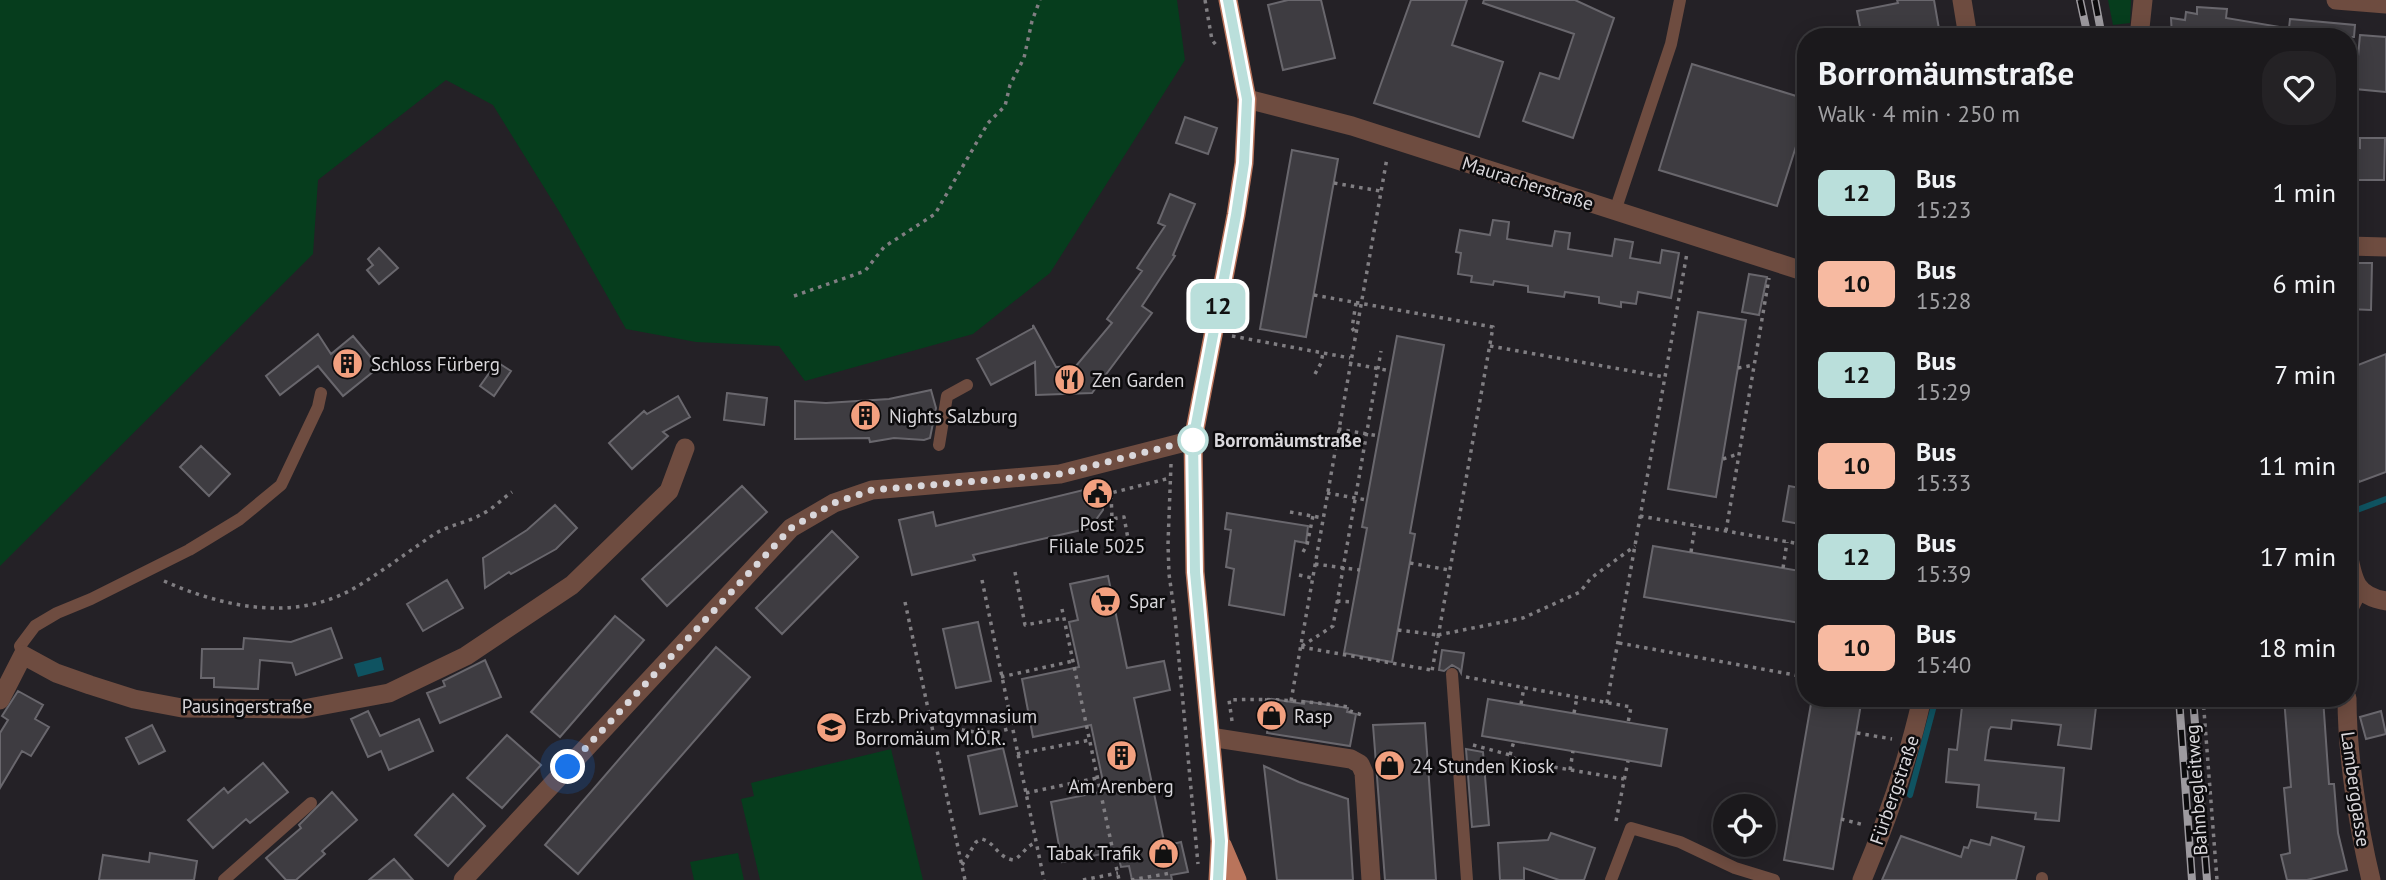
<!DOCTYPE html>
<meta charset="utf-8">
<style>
body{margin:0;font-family:"PT Sans",sans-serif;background:#242225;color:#f1f3f6;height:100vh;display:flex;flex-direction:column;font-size:26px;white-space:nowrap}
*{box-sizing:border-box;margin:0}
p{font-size:23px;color:#a0a0a3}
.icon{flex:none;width:38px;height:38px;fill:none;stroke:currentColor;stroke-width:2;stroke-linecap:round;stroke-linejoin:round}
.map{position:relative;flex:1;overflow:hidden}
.side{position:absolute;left:1797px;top:28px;width:560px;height:679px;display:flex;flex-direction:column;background:#1b191c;border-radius:28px;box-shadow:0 4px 18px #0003,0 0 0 2px #39383b}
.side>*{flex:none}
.badge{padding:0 14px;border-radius:10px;font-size:24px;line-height:46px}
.tools{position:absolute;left:1713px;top:794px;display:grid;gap:14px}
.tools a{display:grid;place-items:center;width:63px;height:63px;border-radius:50%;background:#1b191c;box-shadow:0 4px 18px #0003,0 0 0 2px #39383b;font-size:35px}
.you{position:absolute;width:35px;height:35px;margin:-18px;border:5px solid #fff;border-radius:50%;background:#1a73e8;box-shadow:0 0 0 10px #1a73e833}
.map>.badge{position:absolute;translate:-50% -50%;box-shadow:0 0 0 4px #fff}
.round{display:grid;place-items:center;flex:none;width:74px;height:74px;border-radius:28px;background:#242225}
.headline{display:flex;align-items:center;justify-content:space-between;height:119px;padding:0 21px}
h1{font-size:33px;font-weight:700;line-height:52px}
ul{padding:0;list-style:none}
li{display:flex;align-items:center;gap:21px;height:91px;padding:0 21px}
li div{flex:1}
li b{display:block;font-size:26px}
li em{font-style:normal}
li .badge{min-width:77px;font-weight:700;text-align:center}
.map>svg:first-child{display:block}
.green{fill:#063d1d}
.water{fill:#0f5361}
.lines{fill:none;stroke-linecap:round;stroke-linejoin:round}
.stream{stroke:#0f5361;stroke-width:6}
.building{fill:#3e3c41;stroke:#69676d;stroke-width:2}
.path{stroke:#807e82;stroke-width:3.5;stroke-dasharray:3.5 5;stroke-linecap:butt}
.service{stroke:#6e4c40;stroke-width:12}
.minor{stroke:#6e4c40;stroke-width:19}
.primary{stroke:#b9745b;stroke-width:19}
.rail-casing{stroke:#9d9a9f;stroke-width:8}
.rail{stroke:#0c0b0d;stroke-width:5;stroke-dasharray:16;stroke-linecap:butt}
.line-casing{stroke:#fff;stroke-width:16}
.line{stroke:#badfdb;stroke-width:10}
.walk{stroke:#d9d7db;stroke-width:7;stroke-dasharray:0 12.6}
.stop-dot{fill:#fff;stroke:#badfdb;stroke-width:3.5}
.labels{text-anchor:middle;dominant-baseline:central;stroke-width:5;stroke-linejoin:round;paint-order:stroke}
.street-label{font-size:19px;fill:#d9d7db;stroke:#0c0b0d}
.poi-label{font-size:19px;fill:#d9d7db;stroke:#0c0b0d;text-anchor:start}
.stop-label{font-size:19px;font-weight:bold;fill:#d9d7db;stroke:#0c0b0d;text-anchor:start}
</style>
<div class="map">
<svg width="2386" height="880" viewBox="0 0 2386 880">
<rect width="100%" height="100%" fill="#242126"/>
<path class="green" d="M0,0H1177L1185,60L1050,273L973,334L805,381L779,346L696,342L626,329L560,213L493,105L446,80L318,180L313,254L0,566Z
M2108,0H2131L2130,23L2113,25Z
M891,749L923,880H760L741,799L754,796L751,783Z
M738,853L744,880H694L690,862Z"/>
<path class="water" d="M381,657L384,670L358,677L354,664Z"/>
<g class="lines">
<path class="stream" d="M2349,513L2386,499
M1910,795L1936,698"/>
</g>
<path class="building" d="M1288,0H1321L1335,58L1283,70L1268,5Z
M1411,0H1467L1452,45L1503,62L1479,137L1374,103Z
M1484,0H1575L1614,18L1573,138L1523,121L1540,73L1559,79L1574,34L1483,3Z
M1897,0H1934L1939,29L1897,37H1862L1857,11L1898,3Z
M2197,7L2227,9L2226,18L2286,28L2285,37H2172L2171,18L2185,20L2186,12L2197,14Z
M2290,19L2355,25L2354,37H2288Z
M2360,35L2386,37V92L2355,89Z
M1692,64L1806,99V115L1777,206L1659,170Z
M1185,117L1217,128L1208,154L1176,143Z
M2360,138H2385L2384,180H2353V147L2360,148Z
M1292,150L1338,159L1306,337L1260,329Z
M1170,194L1195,204L1173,255L1175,256L1142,306L1152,313L1092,393L1036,395L1035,362L991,385L977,359L1033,328V325L1056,367L1076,366L1112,323L1107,319L1142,271L1137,268L1165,226L1158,223Z
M1493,220L1509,222L1507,239L1552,246L1555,231L1570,233L1568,249L1612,256L1615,239L1633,242L1630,258L1660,263L1662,250L1679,253L1671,298L1638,292L1636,304L1621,302V307L1599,303V297L1565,292L1564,297L1528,292V286L1494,281L1493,285L1471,282L1472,276L1458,274L1461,253L1456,252L1460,230L1490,235Z
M379,248L398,268L379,284L367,270L373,265L368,259Z
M2348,263H2372L2371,310L2348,309Z
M1749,274L1767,277L1759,315L1742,312Z
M1698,312L1746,320L1716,497L1668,489Z
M318,334L331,354L353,336L379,367L343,396L318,366L280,395L266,376Z
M1397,336L1444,345L1410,533L1415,534L1392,662L1344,653L1367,528L1362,527Z
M2386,354V472L2359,482L2348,455V369Z
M497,362L511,371L494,396L480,386Z
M931,390L936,408L930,438L924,440L894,438L870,442L869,438L795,439V401L826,403L889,399Z
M727,393L767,398L764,425L724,420Z
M678,396L690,417L663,432L668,436L632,469L609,443L644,411L647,414Z
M201,446L230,474L209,496L180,467Z
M1104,485L1103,510L1090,528L973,555L975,560L912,575L899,520L933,512L936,526Z
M742,486L767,512L667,606L642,579Z
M1789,486L1806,489V525L1783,521Z
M555,505L577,528L556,549L511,574L509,572L485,588L483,558L527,530Z
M1227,513L1308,526L1306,543L1295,541L1284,615L1229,605L1234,569L1226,567L1231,530L1225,529Z
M832,531L858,557L782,634L756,608Z
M1653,546L1806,572V624L1644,597Z
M1108,576L1127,668L1164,661L1167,675L1170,690L1134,698L1165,846L1181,842L1188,872L1171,875L1172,880H1132L1129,866L1121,867L1117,851L1062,862L1051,802L1105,791L1091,725L1033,737L1022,679L1079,667L1069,622L1078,620L1070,584Z
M447,580L463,608L423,631L407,604Z
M615,616L644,640L560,737L531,712Z
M978,622L991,681L956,688L943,629Z
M331,628L342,658L296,675L292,663L260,660L258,689L214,687V678H201L202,649H243L244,638L291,642Z
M716,647L750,677L578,874L545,845Z
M1442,650L1464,653L1461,673L1459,669L1452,665L1444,671L1439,670Z
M485,660L501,697L440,723L427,693L445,686L443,681Z
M18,691L43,705L35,719L49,727L31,756L22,751L0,788V733L8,720L2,716Z
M1812,698H1862L1833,869L1784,860Z
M1963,698H2017L2096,707L2091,749L2058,745L2061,725L2012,720L2011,729L1991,727L1989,730L1985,760L2064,768L2059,821L2035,819L2036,813L1977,807L1979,785L1946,782L1949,749L1957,750Z
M2284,698H2323L2329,784H2334L2338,833L2347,870L2307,880H2287L2281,855L2290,853L2284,788L2291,787Z
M1272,699L1304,704L1305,701L1348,708L1347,712L1356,714L1350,746L1267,733Z
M1488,699L1667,729L1661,766L1482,736Z
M368,711L380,736L419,719L433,751L389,770L381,751L368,757L351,719Z
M2381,711L2386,734L2366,739L2360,717Z
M1425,723L1436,880H1385L1373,725Z
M152,725L165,751L139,764L126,738Z
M507,735L541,765L502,808L467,778Z
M1003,748L1017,806L980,814L968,756Z
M1466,749L1483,752L1489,825L1472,827Z
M263,763L288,792L250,823L246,819L213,848L188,820L224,788L228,793Z
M1264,766L1299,782L1348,799L1353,880H1277Z
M332,792L357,820L322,851L325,854L296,880H286L266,858L301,828L299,825Z
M453,794L485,826L448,866L415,835Z
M1551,833L1595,848L1584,880H1559L1524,868V880H1500L1498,843L1548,840Z
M1901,836L1961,857L1964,847L1968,848L1971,840L1990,845L1992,837L2024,847L2016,880H1882Z
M150,853L197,861L194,880H99L103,855L149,862Z
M394,859L413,880H369Z"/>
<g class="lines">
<path class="path" d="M1205,0L1212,40L1216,45
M1334,183L1380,191
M1314,295L1493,327L1432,671
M794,296L865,271L884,247L935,214L988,123L1005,106L1010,85L1024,58L1032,21L1040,0
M1354,331L1352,328L1356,303
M1232,336L1350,358
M1490,346L1665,377
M1349,363L1391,371
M1738,368L1754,365
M1315,374L1321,363L1323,353
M1338,429L1379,436
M1723,459L1738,454
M1171,464L1168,544L1169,574L1175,617L1198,864
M1327,493L1367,500
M1290,512L1323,518
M1640,516L1806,545
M1726,531L1769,278
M1129,544L1124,517L1112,519L1111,493L1170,478
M1303,552L1307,545L1313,516
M1691,552L1695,526
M1410,563L1449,570
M1315,564L1360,570
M1783,568L1787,542
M1015,572L1025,625L1064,618
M1299,575L1312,578
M982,580L1044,880
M164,581C225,608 297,623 358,586C384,570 408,552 433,535C448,525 467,523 482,514C493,509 502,499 512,492
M1337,601L1354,602
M905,602L965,880
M1062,609L1119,880
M1398,630L1438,635V638
M1438,635L1523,618L1580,592L1591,578L1635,546
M1619,643L1806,677
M1302,646L1333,626L1381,351
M1301,647L1431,670
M1001,677L1073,661
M1466,677L1631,707L1628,723
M2203,698L2217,880
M1291,701L1387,158
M1607,703L1687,253
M1521,704L1524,687
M1574,713L1577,697
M931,716C956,733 984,736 1012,728
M1232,721L1229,700C1270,698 1308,701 1348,707L1350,711L1362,715
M1262,727L1267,698
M1857,733L1892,739
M1473,745L1510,755L1518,761L1624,779
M1017,754L1090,740
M1510,755L1514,741
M1570,770L1573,751
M1026,793L1097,778
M1841,819L1864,825
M1616,821L1628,761
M962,865L976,842L982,839C996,843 997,857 1013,860C1023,856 1026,845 1036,843
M1083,880L1118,873
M1131,880L1171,873"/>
<path class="service" d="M1615,211L1671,44L1680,0
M939,445L947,396L967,385
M23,655L20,646L35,626L57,613L91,599L189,550L240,519L281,485L318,407L321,393
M1452,674L1467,880
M224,880L311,803
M1611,880L1631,828L1680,842L1735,868L1774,880
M2042,880V878"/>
<path class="minor" d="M1962,0L1968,37
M2336,0L2386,4
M2139,37L2143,0
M1247,99L1352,126L1806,272
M2348,246L2386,247
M2348,553C2353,581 2356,596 2386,601
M2348,615L2350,606L2359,588
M2347,698C2347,754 2358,826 2371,880
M0,700L23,655L56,673L90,685L134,699L182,708L303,709L389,693L466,656L572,585L669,491L685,448
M1210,737L1351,759L1360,764L1364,773L1371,880
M463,880L791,528L834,503L872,490L1060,474L1193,440
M1862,880C1887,821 1908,761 1922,698"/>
<path class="primary" d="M1222,845L1237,880
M1218,880L1220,841L1195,572L1193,440L1236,215L1244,163L1247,99L1228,0"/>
<defs>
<path id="rail" d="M2080,0L2088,37
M2095,0L2102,37
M2179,698L2192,880
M2193,698L2207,880"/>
</defs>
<use href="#rail" class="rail-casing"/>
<use href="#rail" class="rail"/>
</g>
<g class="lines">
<defs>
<path id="line" d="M1218,880L1220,841L1195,572L1193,440L1236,215L1244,163L1247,99L1228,0"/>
</defs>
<use href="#line" class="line-casing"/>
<use href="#line" class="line"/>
<path class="walk" d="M568,767L791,528L834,503L872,490L1060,474L1193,440"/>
</g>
<defs>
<symbol id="building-disc" viewBox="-11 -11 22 22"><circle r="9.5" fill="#f2a07f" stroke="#0c0b0d"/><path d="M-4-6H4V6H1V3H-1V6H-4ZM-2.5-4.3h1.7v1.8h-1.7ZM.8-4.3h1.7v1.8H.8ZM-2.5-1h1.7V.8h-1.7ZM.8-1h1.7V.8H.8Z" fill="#111"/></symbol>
<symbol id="restaurant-disc" viewBox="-11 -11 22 22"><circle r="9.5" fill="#f2a07f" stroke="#0c0b0d"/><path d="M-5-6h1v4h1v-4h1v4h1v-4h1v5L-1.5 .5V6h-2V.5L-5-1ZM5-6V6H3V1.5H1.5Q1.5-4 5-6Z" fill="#111"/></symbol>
<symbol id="civic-disc" viewBox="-11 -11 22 22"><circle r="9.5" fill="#f2a07f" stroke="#0c0b0d"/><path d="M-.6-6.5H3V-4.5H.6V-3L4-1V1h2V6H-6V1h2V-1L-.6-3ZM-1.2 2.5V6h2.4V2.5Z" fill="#111"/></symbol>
<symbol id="supermarket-disc" viewBox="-11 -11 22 22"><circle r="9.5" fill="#f2a07f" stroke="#0c0b0d"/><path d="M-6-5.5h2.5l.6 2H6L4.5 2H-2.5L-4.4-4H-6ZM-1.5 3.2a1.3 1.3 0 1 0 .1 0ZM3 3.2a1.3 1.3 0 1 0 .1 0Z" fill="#111"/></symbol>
<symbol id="shop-disc" viewBox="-11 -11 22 22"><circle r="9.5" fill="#f2a07f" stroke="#0c0b0d"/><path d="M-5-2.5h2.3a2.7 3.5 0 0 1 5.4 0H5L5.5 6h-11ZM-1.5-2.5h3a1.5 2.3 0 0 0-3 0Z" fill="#111"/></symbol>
<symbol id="school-disc" viewBox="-11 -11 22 22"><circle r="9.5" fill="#f2a07f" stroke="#0c0b0d"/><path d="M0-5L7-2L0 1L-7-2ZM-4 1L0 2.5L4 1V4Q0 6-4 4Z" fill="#111"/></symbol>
</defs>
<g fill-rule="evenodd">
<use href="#building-disc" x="330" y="346" width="35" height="35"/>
<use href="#restaurant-disc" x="1052" y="362" width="35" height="35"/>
<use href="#building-disc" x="848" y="398" width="35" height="35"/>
<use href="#civic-disc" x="1080" y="476" width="35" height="35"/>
<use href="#supermarket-disc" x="1088" y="584" width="35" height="35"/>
<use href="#shop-disc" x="1254" y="698" width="35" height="35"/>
<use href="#school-disc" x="814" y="710" width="35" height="35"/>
<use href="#building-disc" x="1104" y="738" width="35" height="35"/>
<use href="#shop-disc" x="1372" y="748" width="35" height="35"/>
<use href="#shop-disc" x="1146" y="836" width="35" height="35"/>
</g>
<circle class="stop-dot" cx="1193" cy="440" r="14"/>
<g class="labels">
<g class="street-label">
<text transform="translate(1528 183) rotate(18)">Mauracherstraße</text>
<text x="247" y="706">Pausingerstraße</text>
<text transform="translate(2356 789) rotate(82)">Lamberggasse</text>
<text transform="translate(1894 790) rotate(-71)">Fürbergstraße</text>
<text transform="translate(2196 790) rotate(-94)">Bahnbegleitweg</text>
</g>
<g class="poi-label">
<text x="371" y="364">Schloss Fürberg</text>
<text x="1092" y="380">Zen Garden</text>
<text x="889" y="416">Nights Salzburg</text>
<text x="1097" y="524" text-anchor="middle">Post<tspan x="1097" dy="22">Filiale 5025</tspan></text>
<text x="1129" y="601">Spar</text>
<text x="855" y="716">Erzb. Privatgymnasium<tspan x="855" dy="22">Borromäum M.Ö.R.</tspan></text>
<text x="1294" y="716">Rasp</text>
<text x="1412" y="766">24 Stunden Kiosk</text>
<text x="1121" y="786" text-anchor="middle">Am Arenberg</text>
<text x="1141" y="853" text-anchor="end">Tabak Trafik</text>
</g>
<g class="stop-label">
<text x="1214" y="440">Borromäumstraße</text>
</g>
</g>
</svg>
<div class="tools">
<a><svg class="icon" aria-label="locate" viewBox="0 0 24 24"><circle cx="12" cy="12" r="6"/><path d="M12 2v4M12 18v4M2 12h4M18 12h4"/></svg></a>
</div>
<div class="you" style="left:568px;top:767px"></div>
<b class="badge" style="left:1218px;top:306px;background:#badfdb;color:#111">12</b>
<section class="side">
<div class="headline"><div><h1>Borromäumstraße</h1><p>Walk · 4 min · 250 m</p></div><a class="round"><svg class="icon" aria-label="heart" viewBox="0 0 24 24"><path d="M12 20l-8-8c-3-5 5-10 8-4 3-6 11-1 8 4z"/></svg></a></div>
<ul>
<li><span class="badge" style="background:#badfdb;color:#111">12</span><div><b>Bus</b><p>15:23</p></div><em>1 min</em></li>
<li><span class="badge" style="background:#f7baa1;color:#111">10</span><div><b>Bus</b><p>15:28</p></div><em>6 min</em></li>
<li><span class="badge" style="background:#badfdb;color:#111">12</span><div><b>Bus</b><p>15:29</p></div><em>7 min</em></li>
<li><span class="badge" style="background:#f7baa1;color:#111">10</span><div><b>Bus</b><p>15:33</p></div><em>11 min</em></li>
<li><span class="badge" style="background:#badfdb;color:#111">12</span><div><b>Bus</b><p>15:39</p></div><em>17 min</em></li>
<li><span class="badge" style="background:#f7baa1;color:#111">10</span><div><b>Bus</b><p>15:40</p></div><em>18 min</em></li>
</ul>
</section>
</div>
